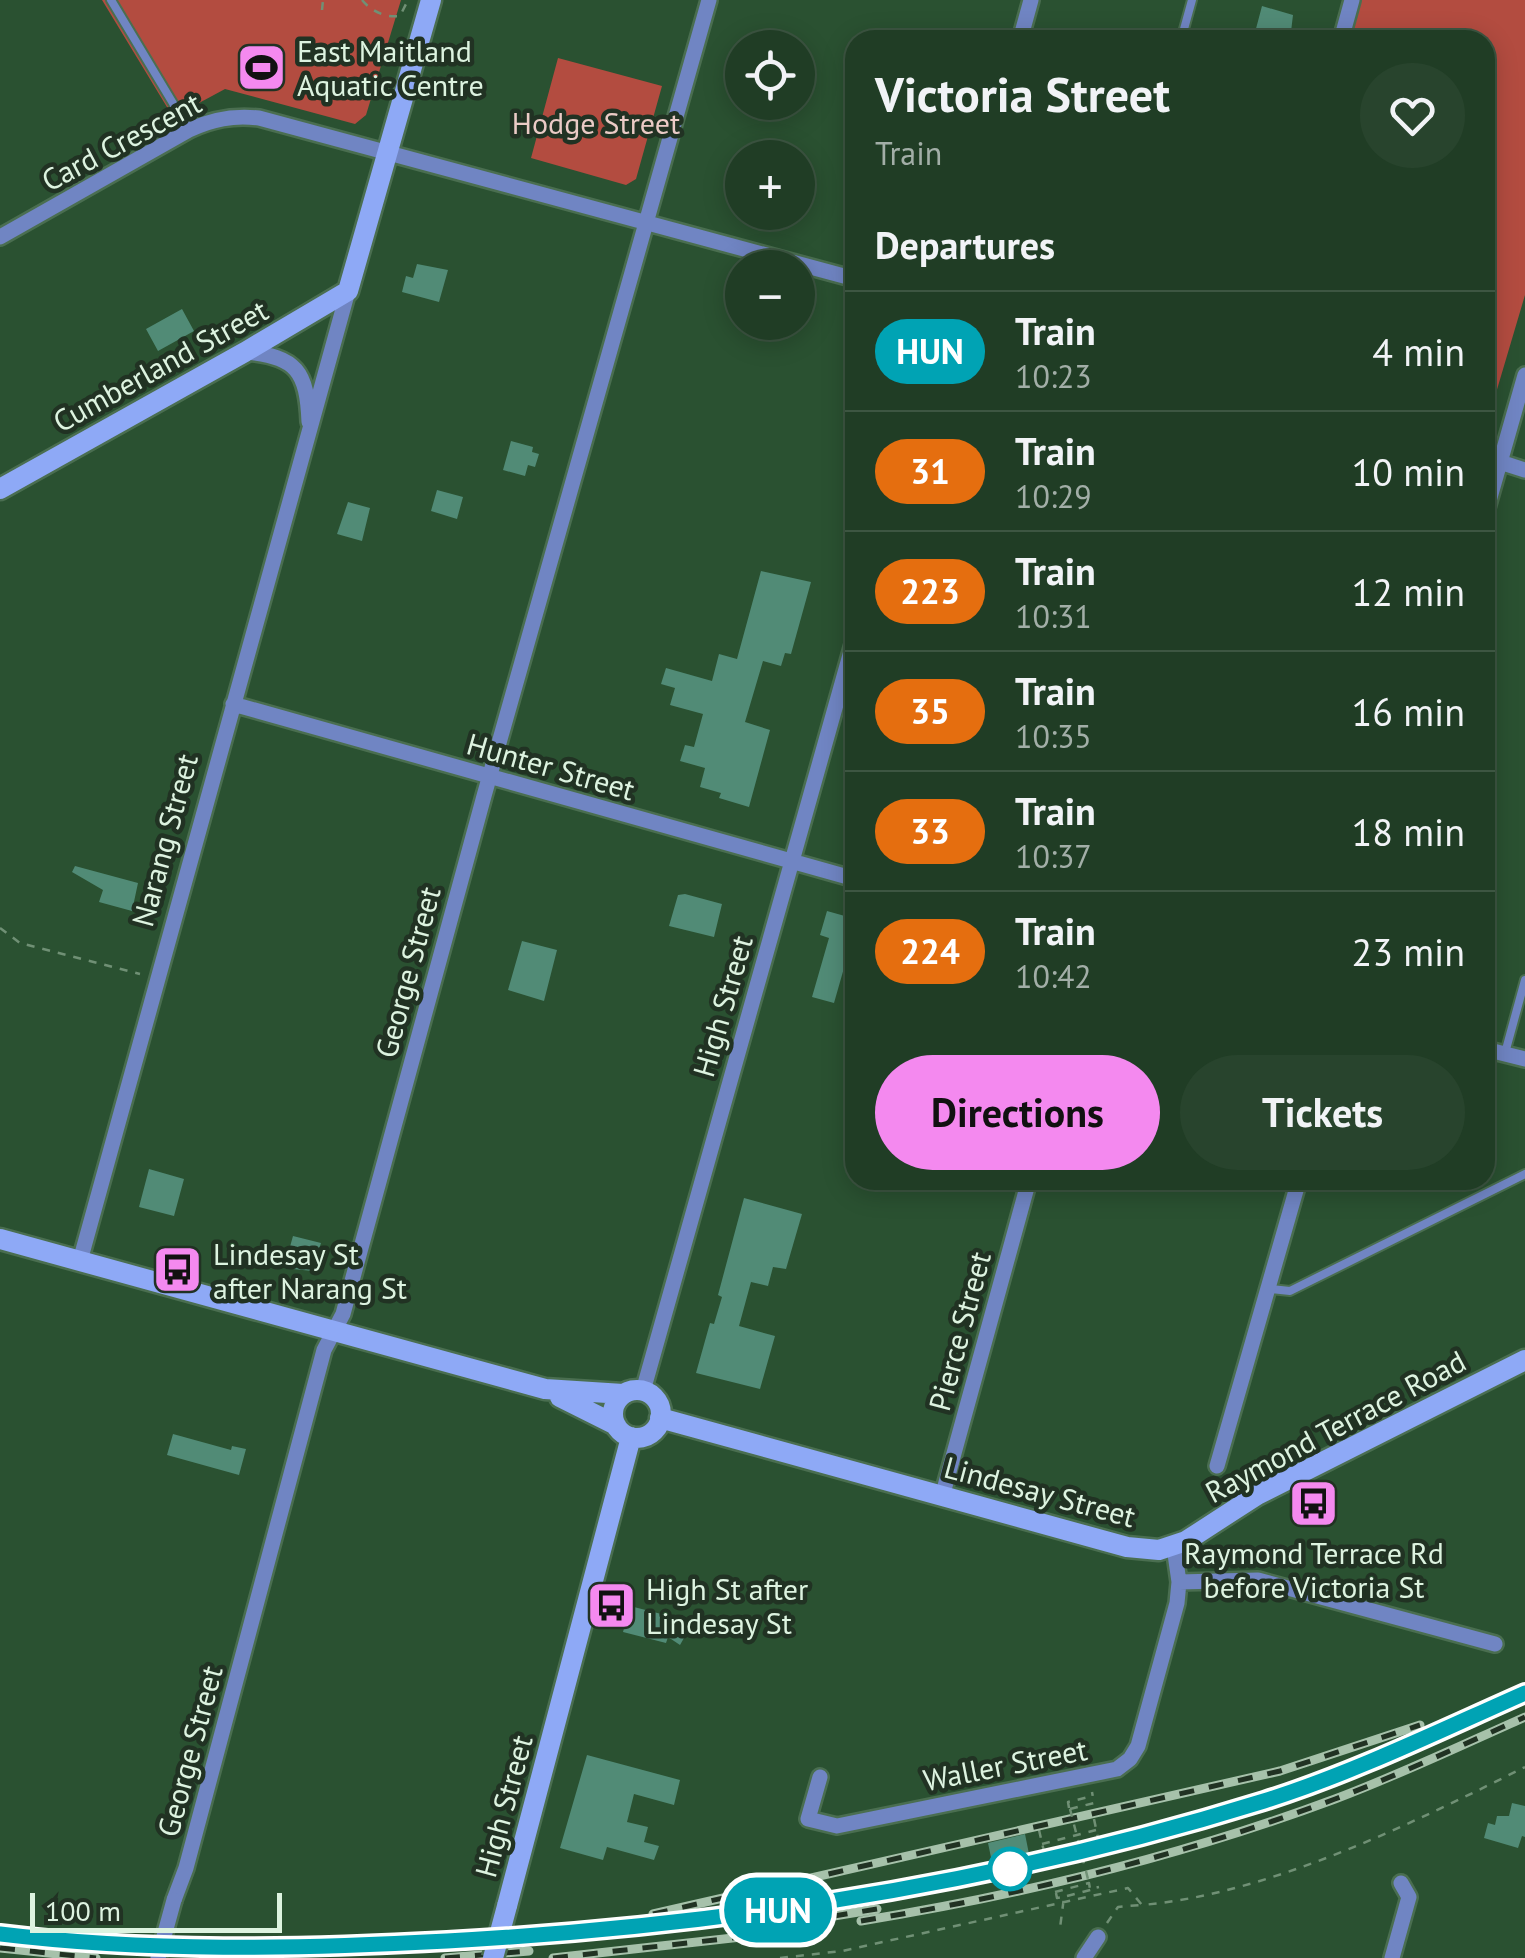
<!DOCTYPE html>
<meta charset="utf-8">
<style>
body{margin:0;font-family:"PT Sans",sans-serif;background:#28442d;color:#f1f3f6;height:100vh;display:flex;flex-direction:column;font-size:38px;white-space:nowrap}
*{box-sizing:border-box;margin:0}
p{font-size:32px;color:#a2aea7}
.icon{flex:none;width:55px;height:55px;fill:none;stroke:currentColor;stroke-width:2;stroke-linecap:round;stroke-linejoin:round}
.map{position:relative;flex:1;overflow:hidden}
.panel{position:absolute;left:845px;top:30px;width:650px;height:1160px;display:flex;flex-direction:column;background:#203d25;border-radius:30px;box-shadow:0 5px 25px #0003,0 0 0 2px #3d5642}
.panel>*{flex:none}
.badge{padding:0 20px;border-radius:32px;font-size:35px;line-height:65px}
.fabs{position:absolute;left:725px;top:30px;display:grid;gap:20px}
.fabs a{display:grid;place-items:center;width:90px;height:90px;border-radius:50%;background:#203d25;box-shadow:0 5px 25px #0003,0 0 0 2px #3d5642;font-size:50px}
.scale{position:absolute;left:30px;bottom:25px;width:252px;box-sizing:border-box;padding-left:10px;border:5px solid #ddf3e0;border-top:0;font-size:28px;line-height:35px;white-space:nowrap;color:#ddf3e0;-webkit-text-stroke:8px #213223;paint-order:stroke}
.map>.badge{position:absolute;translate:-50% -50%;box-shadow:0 0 0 5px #fff}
h2{padding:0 30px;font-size:38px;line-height:90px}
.round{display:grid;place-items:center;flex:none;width:105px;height:105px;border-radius:52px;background:#28442d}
.head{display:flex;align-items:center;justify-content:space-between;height:170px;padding:0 30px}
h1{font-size:48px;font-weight:600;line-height:75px}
.cta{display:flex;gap:20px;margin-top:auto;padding:20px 30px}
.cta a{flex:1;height:115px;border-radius:60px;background:#f489ef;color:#111;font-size:40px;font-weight:600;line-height:115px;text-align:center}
.cta a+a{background:#28442d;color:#f1f3f6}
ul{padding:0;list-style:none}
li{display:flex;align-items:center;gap:30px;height:120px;padding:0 30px;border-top:2px solid #3d5642}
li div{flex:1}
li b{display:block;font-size:38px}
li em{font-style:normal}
li .badge{min-width:110px;font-weight:700;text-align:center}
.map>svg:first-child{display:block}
.green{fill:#b34c40}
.building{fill:#518b76}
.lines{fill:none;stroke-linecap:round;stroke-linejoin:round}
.lane-casing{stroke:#4a6e50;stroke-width:12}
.street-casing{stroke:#4a6e50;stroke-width:20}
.secondary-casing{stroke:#4a6e50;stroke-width:25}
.path{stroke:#709075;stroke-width:2.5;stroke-dasharray:8 8;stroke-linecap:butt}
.lane{stroke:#7085c3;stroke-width:8}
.street{stroke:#7085c3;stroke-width:15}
.secondary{stroke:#8ea9f6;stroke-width:20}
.rail-casing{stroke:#a6c1aa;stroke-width:9}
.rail{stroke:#213223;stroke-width:5;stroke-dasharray:15;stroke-linecap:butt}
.street-bridge-casing{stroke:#4a6e50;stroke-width:20;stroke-linecap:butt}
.secondary-bridge-casing{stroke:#4a6e50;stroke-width:25;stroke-linecap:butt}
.path-bridge{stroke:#709075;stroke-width:2.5;stroke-dasharray:8 8;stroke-linecap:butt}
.street-bridge{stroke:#7085c3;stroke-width:15}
.secondary-bridge{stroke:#8ea9f6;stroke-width:20}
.line-casing{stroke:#fff;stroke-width:22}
.line{stroke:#00a3b4;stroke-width:15}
.stop-dot{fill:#fff;stroke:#00a3b4;stroke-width:5}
.labels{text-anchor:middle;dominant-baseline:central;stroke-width:9;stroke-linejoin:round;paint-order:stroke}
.poi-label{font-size:30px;fill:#ddf3e0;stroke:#213223;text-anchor:start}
.park-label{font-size:30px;fill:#ebcbc6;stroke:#213223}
.street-label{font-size:30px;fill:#ddf3e0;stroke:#213223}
</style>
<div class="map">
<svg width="1525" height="1958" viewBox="0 0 1525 1958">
<rect width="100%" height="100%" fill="#2a5131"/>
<path class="green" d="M102,0H401L366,115L355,124L225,89L173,117Z
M1361,0H1525V295L1485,430V40H1350Z
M558,58L662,86L636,179L626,185L531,158Z"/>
<path class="building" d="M1262,6L1293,15L1290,40H1253Z
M417,264L448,270L439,302L402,292L406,276L413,278Z
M182,309L194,331L158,351L146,329Z
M511,441L533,447L532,452L539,454L535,467L528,465L525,476L503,470Z
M437,490L463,497L457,519L431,511Z
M348,502L370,508L362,541L337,534Z
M761,571L811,582L791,654L785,653L781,666L763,661L745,722L770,730L749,807L719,798L721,793L700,787L705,768L680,761L685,745L694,747L703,714L670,705L675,688L661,684L666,668L712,681L719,654L737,659Z
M75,866L138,883L132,911L99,902L103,890L72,872Z
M685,894L722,904L714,937L669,926L678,895Z
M827,911L852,918L843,952L848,954L834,1003L812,997L829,938L820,935Z
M522,941L557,950L544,1001L508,990Z
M149,1169L184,1179L174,1216L139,1207Z
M744,1198L802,1214L786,1269L773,1267L768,1286L751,1282L739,1326L775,1336L760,1389L696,1373L710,1323L714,1324L722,1297L718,1295Z
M293,1236L321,1243L312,1271L284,1268Z
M173,1434L231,1450L232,1446L246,1449L239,1475L167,1455Z
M630,1606L673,1617L672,1621L688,1631L680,1645L668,1637L666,1643L623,1632Z
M587,1755L680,1780L674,1805L634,1794L627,1822L648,1827L644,1842L659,1846L654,1860L607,1847L603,1860L560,1848Z
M1512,1803L1525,1806V1837L1522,1836L1518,1848L1484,1838L1488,1823L1495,1825L1497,1816H1509Z
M1025,1834L1030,1859L993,1867L988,1843Z"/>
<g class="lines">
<defs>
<path id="lane" d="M111,0L189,130
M1181,40L1192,0
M1505,1053L1525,980
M1271,1289L1290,1291L1525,1174"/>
<path id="street" d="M1020,40L1031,0
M1341,40L1352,0
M0,237L189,130C212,119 233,115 259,118L855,279
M245,352C297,356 307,372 309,422
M1500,462L1525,470
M1485,515L1525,375
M233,704L855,879
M1485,1049L1525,1059
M80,1261L348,291
M643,1391L855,637
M1217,1466L1299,1180
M942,1497L1029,1180
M1174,1547L1179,1582L1258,1580L1495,1644
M820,1777L808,1819L837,1826L1117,1769L1130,1759L1138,1746L1177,1603L1179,1582
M174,1900L186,1868L324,1350L343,1314L484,796L709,0
M1084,1958L1098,1937
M1392,1958L1409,1897L1401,1883"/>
<path id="secondary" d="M0,489L245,352L348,291L431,0
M0,1239L545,1389L623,1394
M613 1414a24 24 0 1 1 48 0a24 24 0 1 1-48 0Z
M560,1397L616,1425
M660,1418L1127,1547L1159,1550L1186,1541L1257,1495L1525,1360
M507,1906L631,1437"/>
</defs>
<use href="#lane" class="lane-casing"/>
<use href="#street" class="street-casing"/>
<use href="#secondary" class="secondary-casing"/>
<path class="path" d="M362,0C371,11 385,18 400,16L408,0
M322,10L323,0
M0,928L20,943L140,974
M1069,1808L1068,1802L1093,1796
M1070,1809L1094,1803L1092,1792
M1094,1819L1099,1843
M1039,1830L1045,1856
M1042,1844L1096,1830
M1055,1892L1089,1883L1090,1889L1099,1887
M1056,1893L1057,1898L1064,1897L1060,1928
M1067,1896L1098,1888
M1107,1923L1118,1907L1140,1905
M780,1958L842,1951L1128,1888L1142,1905C1269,1894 1411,1824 1525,1767"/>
<use href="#lane" class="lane"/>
<use href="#street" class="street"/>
<use href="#secondary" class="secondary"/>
<defs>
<path id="rail" d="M653,1914L1280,1771L1420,1725
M803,1921L877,1909
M861,1921C1022,1895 1182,1856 1335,1799C1399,1775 1462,1745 1525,1717
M0,1934C150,1951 304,1949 455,1941C729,1926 1001,1883 1264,1801C1353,1773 1440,1731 1525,1693
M0,1948L96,1958
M445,1958L529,1951
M553,1958L822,1928"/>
</defs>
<use href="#rail" class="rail-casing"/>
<use href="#rail" class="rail"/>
<defs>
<path id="street-bridge" d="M158,1958L174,1900"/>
<path id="secondary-bridge" d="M493,1958L507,1906"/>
</defs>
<use href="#street-bridge" class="street-bridge-casing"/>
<use href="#secondary-bridge" class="secondary-bridge-casing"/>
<path class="path-bridge" d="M1070,1809L1089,1883"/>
<use href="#street-bridge" class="street-bridge"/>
<use href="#secondary-bridge" class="secondary-bridge"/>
</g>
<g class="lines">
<defs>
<path id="line" d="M0,1934C147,1952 299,1949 447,1941C724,1926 998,1884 1264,1801C1353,1773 1439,1731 1525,1693"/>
</defs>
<use href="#line" class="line-casing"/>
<use href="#line" class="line"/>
</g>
<defs>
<symbol id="stadium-square" viewBox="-11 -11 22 22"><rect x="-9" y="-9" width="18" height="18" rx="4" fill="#f489ef" stroke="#213223"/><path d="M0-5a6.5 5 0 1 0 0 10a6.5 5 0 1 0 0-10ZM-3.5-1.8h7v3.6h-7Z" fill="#111"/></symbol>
<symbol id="bus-square" viewBox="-11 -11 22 22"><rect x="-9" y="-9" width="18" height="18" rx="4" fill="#f489ef" stroke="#213223"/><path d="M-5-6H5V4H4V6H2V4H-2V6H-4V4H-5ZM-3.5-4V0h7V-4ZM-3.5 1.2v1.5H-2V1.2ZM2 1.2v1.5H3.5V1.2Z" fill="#111"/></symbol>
</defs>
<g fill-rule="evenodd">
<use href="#stadium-square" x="234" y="40" width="55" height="55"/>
<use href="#bus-square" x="150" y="1242" width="55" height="55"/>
<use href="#bus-square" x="1286" y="1476" width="55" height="55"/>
<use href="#bus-square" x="584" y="1578" width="55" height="55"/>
</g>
<circle class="stop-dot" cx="1010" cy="1869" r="20"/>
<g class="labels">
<g class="poi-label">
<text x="297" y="50">East Maitland<tspan x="297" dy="34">Aquatic Centre</tspan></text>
<text x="213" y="1253">Lindesay St<tspan x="213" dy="34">after Narang St</tspan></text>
<text x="1314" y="1552" text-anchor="middle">Raymond Terrace Rd<tspan x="1314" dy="34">before Victoria St</tspan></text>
<text x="646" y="1588">High St after<tspan x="646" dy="34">Lindesay St</tspan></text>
</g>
<g class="park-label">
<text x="596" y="122">Hodge Street</text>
</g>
<g class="street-label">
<text transform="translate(121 141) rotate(-28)">Card Crescent</text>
<text transform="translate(160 365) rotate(-29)">Cumberland Street</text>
<text transform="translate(551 766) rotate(16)">Hunter Street</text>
<text transform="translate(164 840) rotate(-75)">Narang Street</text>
<text transform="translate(407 972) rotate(-75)">George Street</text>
<text transform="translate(722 1006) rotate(-74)">High Street</text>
<text transform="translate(959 1331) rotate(-75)">Pierce Street</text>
<text transform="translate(1335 1426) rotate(-28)">Raymond Terrace Road</text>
<text transform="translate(1040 1491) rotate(15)">Lindesay Street</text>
<text transform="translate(189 1751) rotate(-75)">George Street</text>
<text transform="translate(1005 1764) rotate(-11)">Waller Street</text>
<text transform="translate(503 1806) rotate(-75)">High Street</text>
</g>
</g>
</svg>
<div class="fabs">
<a><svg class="icon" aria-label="locate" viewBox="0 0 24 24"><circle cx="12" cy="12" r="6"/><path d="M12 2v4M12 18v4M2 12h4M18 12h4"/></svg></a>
<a>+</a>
<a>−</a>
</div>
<div class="scale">100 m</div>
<b class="badge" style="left:778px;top:1910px;background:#00a3b4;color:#fff">HUN</b>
<section class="panel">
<div class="head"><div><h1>Victoria Street</h1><p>Train</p></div><a class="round"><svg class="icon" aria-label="heart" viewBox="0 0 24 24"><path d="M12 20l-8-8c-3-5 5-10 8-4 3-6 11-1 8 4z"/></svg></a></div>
<h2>Departures</h2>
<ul>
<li><span class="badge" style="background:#00a3b4;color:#fff">HUN</span><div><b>Train</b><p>10:23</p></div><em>4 min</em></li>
<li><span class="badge" style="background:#e56e0f;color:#fff">31</span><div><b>Train</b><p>10:29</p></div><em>10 min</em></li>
<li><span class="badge" style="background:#e56e0f;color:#fff">223</span><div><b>Train</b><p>10:31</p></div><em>12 min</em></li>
<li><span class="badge" style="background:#e56e0f;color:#fff">35</span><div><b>Train</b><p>10:35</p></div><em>16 min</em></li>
<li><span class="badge" style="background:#e56e0f;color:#fff">33</span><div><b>Train</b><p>10:37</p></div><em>18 min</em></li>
<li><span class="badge" style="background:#e56e0f;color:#fff">224</span><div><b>Train</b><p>10:42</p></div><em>23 min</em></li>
</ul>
<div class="cta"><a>Directions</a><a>Tickets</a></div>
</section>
</div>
